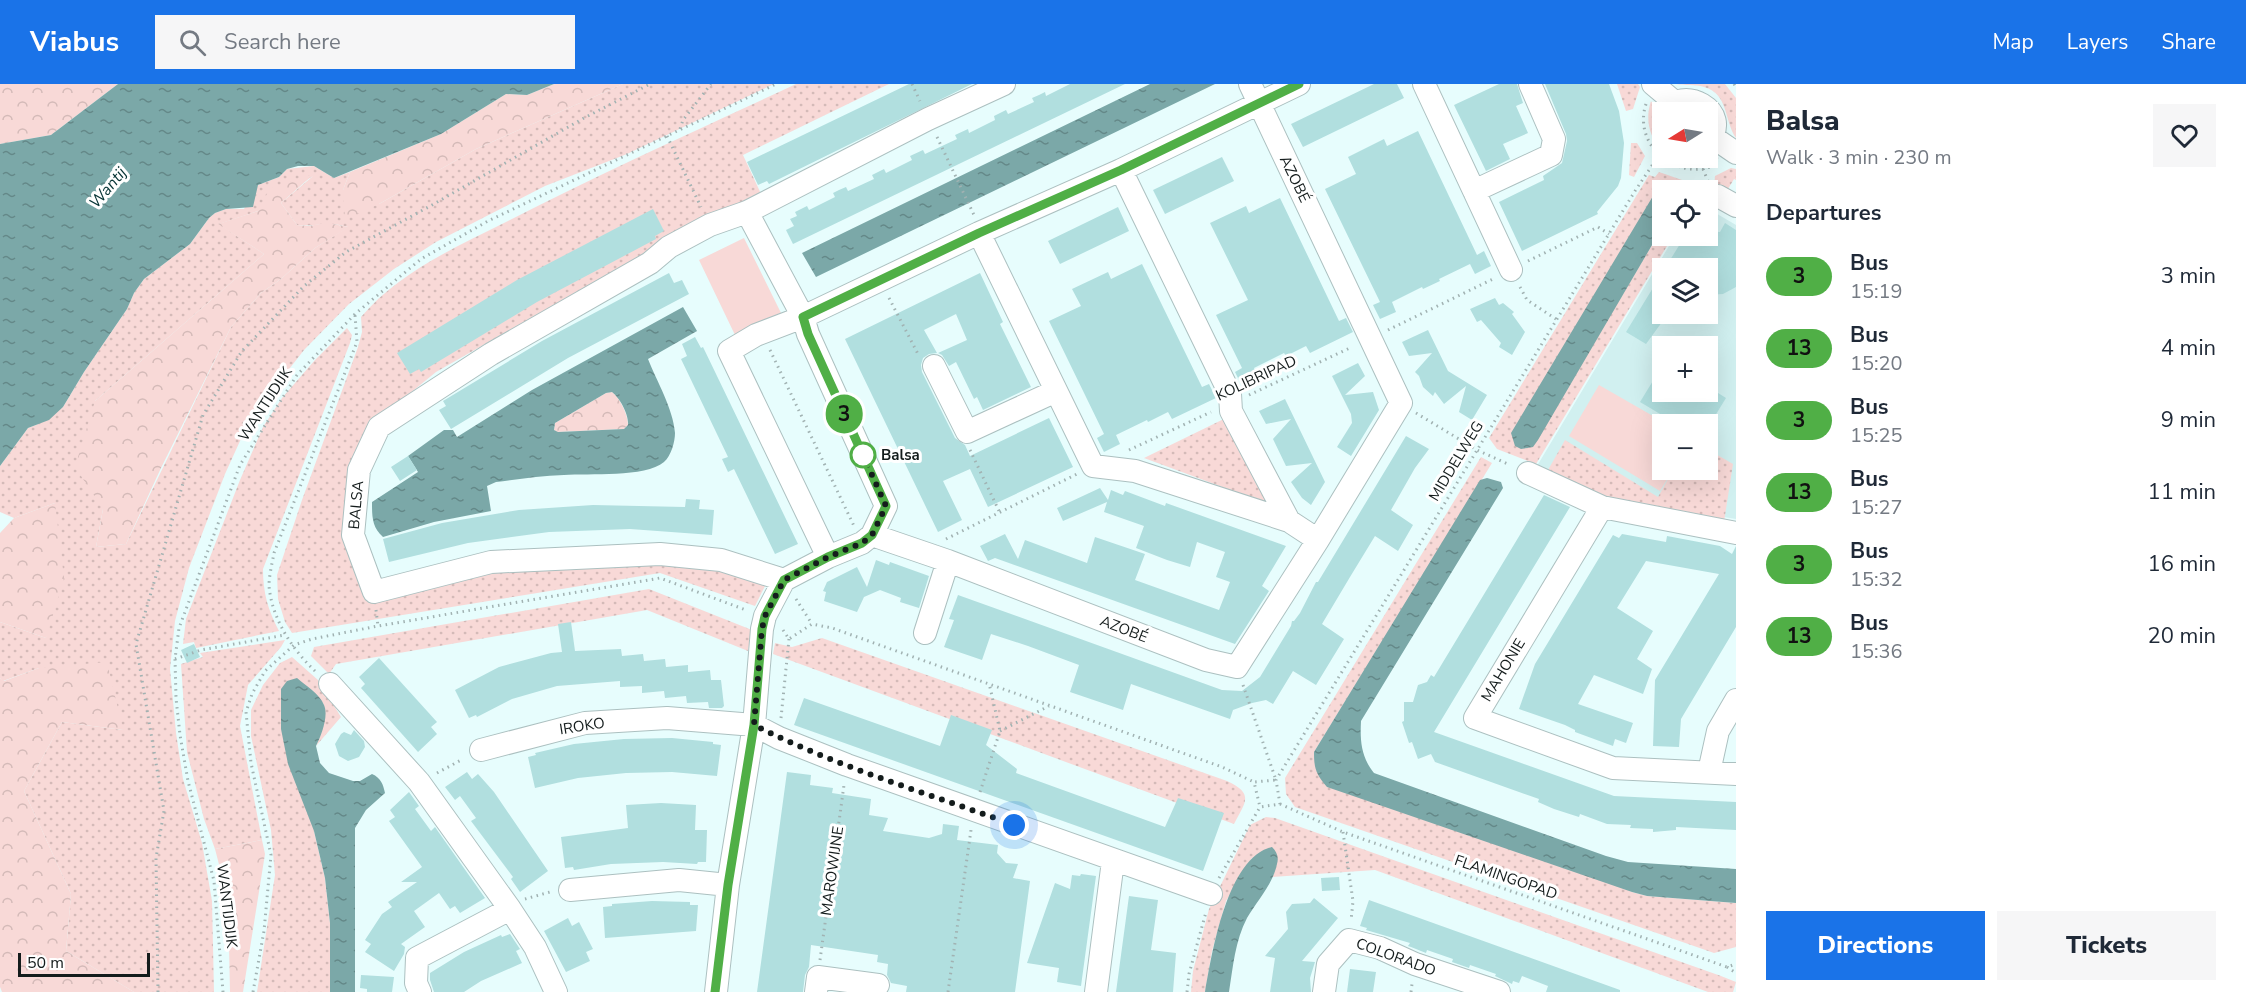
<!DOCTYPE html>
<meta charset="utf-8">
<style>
body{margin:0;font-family:"Nunito Sans",sans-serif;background:#f6f6f7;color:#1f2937;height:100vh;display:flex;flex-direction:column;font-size:22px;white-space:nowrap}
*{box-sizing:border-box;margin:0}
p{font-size:20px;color:#747a83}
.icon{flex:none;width:33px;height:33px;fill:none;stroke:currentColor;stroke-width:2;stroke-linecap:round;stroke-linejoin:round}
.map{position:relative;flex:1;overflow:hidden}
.panel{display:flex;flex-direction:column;background:#fff;width:510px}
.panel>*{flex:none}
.badge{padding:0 12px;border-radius:20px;font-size:21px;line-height:39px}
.needle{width:39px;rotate:259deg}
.tools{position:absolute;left:1652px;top:18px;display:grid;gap:12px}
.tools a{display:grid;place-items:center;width:66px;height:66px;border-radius:0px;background:#fff;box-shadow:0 6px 24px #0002;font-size:30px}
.scale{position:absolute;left:18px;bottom:15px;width:132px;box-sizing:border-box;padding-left:6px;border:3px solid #141c1c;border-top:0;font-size:16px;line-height:21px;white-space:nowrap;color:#141c1c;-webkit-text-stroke:4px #fff;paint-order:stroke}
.you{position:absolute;width:30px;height:30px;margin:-15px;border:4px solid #fff;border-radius:50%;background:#1a73e8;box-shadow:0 0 0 9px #1a73e833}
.map>.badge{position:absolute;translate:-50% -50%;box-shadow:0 0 0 3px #fff}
h2{padding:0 30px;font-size:22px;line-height:54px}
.round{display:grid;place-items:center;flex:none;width:63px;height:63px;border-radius:0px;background:#f6f6f7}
.overview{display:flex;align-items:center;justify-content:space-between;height:102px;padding:0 30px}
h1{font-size:28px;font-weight:800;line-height:45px}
.action{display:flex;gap:12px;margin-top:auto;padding:12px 30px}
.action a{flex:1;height:69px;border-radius:0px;background:#1a73e8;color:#fff;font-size:24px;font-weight:800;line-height:69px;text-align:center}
.action a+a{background:#f6f6f7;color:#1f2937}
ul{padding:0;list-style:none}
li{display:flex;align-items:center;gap:18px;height:72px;padding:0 30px}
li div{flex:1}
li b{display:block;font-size:22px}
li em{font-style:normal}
li .badge{min-width:66px;font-weight:700;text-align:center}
header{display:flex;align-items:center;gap:36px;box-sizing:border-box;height:84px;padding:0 30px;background:#1a73e8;color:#fff}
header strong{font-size:28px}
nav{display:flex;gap:33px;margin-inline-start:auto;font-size:21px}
.search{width:420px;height:54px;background:#f6f6f7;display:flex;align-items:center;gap:15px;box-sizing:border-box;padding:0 21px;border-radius:0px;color:#747a83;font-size:22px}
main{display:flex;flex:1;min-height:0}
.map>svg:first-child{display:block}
.built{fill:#d1f0f0;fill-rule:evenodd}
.grass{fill:url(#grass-dots);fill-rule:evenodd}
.forest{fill:url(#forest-crowns)}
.park{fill:#f8d9d7}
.water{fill:url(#water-ripples);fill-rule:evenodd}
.building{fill:#b1dfdf}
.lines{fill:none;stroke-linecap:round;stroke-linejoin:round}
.minor-casing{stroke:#acc0c0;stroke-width:24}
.path{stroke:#a1b2b2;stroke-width:3;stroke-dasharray:1.5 4.5;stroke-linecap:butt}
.minor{stroke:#fff;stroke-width:22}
.line-casing{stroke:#fff;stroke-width:14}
.line{stroke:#50af46;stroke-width:9}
.walk{stroke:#141c1c;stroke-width:6;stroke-dasharray:0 10.8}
.stop-dot{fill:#fff;stroke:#50af46;stroke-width:3}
.labels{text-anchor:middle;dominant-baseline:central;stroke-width:6;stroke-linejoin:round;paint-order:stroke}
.street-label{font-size:15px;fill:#141c1c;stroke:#fff}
.stop-label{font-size:15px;font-weight:bold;fill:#141c1c;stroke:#fff;text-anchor:start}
.water-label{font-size:16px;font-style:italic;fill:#053334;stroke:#fff}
</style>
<header>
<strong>Viabus</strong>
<div class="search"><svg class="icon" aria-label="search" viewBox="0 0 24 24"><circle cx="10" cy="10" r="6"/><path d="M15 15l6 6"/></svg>Search here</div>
<nav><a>Map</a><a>Layers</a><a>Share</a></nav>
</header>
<main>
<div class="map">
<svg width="1736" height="908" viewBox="0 0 1736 908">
<defs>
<pattern id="grass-dots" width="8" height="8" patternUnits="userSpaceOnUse" patternTransform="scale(1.5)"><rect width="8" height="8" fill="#f8d9d7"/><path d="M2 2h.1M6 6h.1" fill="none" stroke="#d4bab8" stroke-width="1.8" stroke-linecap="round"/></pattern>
<pattern id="forest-crowns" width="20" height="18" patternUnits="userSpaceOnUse" patternTransform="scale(1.5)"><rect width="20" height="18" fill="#f8d9d7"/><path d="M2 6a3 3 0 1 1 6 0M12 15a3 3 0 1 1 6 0" fill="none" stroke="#d4bab8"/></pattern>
<pattern id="water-ripples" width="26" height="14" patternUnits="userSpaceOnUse" patternTransform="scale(1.5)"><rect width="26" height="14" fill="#7ba8a8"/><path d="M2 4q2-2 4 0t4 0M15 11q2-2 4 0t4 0" fill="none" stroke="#648888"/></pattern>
</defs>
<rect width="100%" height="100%" fill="#e7fdfd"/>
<path class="built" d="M1707,124L1736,141V435L1615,415L1537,382L1675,152H1707ZM1662,184H1707V230H1662ZM1662,262H1707V308H1662ZM1662,340H1707V386H1662Z"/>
<path class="grass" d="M623,0H774L627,70L545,102L436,158L394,185L349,220L304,266L250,335L225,390L189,484L175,537L170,585L176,649L183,695L202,759L212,817L214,908H134L66,867L71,810L24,707L62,638L123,646L39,584L3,597L0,594V538L46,554L55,419L14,434L0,428V382L28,344L36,341L63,323L84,288L127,225L134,209L144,195L190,160L209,134L215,129L226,125H244L258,101L279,93L287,85L314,82L334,94L350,88L343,106L379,120L476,65ZM313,92L281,119L297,141C316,143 328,137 348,143L315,164L281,195L261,209L231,243L126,460L96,463L103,425L95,317L264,170L219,140L258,127Z
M796,0H889L743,71L762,112L648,167L436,288L370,342L362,353L353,374L369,519L464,493L601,475L719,484L767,498L755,522L660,489L292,549L285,538L278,515L277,491L302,416L358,263L362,248L361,233C399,188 456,163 508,137C603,88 700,45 796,0Z
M1617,0H1638L1640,3L1633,25L1626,27Z
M1676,0H1725L1736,14V54C1724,37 1729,10 1704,3C1695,0 1685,2 1676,0Z
M1651,17C1662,34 1662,48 1662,67C1649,53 1645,35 1651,17Z
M1631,59H1637L1645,72L1634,93L1629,91Z
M1707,69L1719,74C1702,81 1686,83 1670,74H1707Z
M1731,84L1736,85V96L1734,95L1725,110L1714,103L1715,92Z
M1659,88L1682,96L1696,106L1658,107L1533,362L1662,144V152H1673L1536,380L1497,365L1489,354L1649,91L1655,93Z
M347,244L352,251L350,259L263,485C263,509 268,526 279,547L196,564L194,558L183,560L186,535L240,396L263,343L282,314L315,276Z
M1232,331L1271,421L1144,374Z
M1565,356L1658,413L1673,386H1707V365L1733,380L1724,438L1615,417L1548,386Z
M1481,373L1492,379L1314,668L1632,808L1647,812L1736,819V863L1714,869L1295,723L1286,710L1285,694Z
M649,505L752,546L748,567L647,526L336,580L329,590L311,572L314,563Z
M822,554L1227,697C1255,710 1245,718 1234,740L773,570L775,559L792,563Z
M285,556L281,563L248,601L240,642L262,756L215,765L204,735L187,668L181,580L203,573L200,569Z
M292,573L318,596L341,633L316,662C321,651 327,635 324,622C323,617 316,611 312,606L314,747L325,794L330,839V908H257L275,791L271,746L251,652V626L263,601L280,579Z
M1266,733L1275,734L1721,892L1736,898L1733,908H1708L1375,786L1272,793L1274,790L1252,774L1226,817L1212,867L1205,908H1191L1193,887L1209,825L1250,741Z"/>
<path class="forest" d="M0,0H118L51,51L0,60Z
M554,0H623L476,65L379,120L345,135L343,106L350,88L441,50L506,10L527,11Z
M314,90L281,119L297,141L308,142L327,139L349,143L315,164L281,195L261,209L231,243L161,384L126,460L96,463L103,425L75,383L95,317L264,170L218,140L258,127L270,104Z
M612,308C620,314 628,331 628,341L624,345L557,348L554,346L555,339L606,309Z
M55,419L64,494L46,554L0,538V449L14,434Z
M107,578L123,646L62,638L24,707L71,810L66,867L134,908H2L0,903V594L4,597L39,584Z
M262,756L265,770L243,908H230L228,815L215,765Z"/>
<path class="park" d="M744,154L781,229L735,251L699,176Z
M1599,301L1667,340H1662V386H1673L1660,407L1569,352Z"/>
<path class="water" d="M118,0H554L527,11L506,10L441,50L334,94L314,82H298L287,85L279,93L258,101L253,123L226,125L215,129L209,134L190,160L144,195L134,209L127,225L84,288L63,323L49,336L28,344L0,382V60L51,51Z
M1150,0H1215L816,193L802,169Z
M1658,107H1662V144L1538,356L1533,363L1521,365L1515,362L1511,349L1653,112Z
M683,223L697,247L648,275C657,298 673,324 675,349C675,358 671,372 664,378C645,394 589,389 564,391C541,392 518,395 496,398L487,402L491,427L434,438L383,453C372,443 372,433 372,418L418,388L408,372L444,346H453L457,353L532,306ZM612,308C620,314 629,331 628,341L624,345L558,348L554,346L555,339L606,309Z
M1487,394L1501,398L1503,404L1361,637C1360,657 1361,673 1374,689L1606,772L1628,778L1736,785V819L1647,812L1632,808L1327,703C1316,690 1314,685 1314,668L1480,396Z
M297,594C305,601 320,610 324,621C329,632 321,652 316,662L320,679L329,689L353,697H360L372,690C381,694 383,700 385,709L366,726L355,744V908H330V839L325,794L314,747L288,680L281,645V605L287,597Z
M1272,763C1277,768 1279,773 1277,780C1273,800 1257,817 1247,834C1235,857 1233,883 1229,908H1205C1212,869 1227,773 1272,763Z"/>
<path class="building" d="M909,0H972L769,100L767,97L758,101L747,78Z
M1070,0H1125L793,160L786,146L794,142L790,135L797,132L795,128L807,122L809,126L835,113L833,109L839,106L846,103L848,107L874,95L872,91L884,85L886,89L912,76L910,72L923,66L925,70L957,55L955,51L968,45L969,49L995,36L994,32L1006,26L1008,30L1034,18L1032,14L1039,11L1045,8L1046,12Z
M1374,0H1397L1404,14L1303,63L1291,40Z
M1499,0H1517L1523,19L1516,22L1528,49L1503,60L1510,75L1486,87L1454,21Z
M1545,0H1609L1619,27L1624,59L1621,94L1618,102L1597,128L1598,130L1522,167L1499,118L1544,96L1543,92L1562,79L1567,57L1566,50Z
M1418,47L1477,171L1484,167L1491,182L1475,190L1470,180L1439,195L1440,197L1423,205L1422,203L1392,218L1396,228L1380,235L1373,221L1380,218L1325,105L1356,90L1348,73L1384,55L1387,62Z
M1222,73L1234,97L1165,130L1153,106Z
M1280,114L1339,237L1346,234L1353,248L1310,269L1306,262L1286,272L1284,269L1254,284L1258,294L1242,302L1235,288L1242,284L1216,231L1248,216L1210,139L1246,122L1249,129Z
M1118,123L1129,147L1060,180L1048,157Z
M653,125L664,147L655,152L656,155L537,218L421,288L419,285L410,290L397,269L517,196Z
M1725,139L1736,146V203L1723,210L1707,211V184H1665L1685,152H1689L1707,162V147L1720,148Z
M1142,180L1202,303L1209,300L1216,314L1172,335L1168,328L1148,338L1147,336L1116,351L1120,360L1104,368L1097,354L1104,350L1049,237L1081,222L1072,205L1108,188L1111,195Z
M669,189L674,199L682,196L689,210L568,274L451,345L439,326L446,322L443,317L542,257Z
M980,189L1003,238L1000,240L1031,303L983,326L977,313L974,315L956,278L949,282L942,271L938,269L967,256L956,230L924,246L937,269L929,270L923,274L921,281L922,288L955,354L965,361L970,372L1049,334L1073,383L988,423L970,385L943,397L962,436L938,448L845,255Z
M1662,189V238L1646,260L1626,248Z
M1495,214L1499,221L1503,219L1514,228L1512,230L1525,248L1512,271L1499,263L1501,259L1481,236L1477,238L1470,225Z
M1428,246L1448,287L1487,311L1472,336L1459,328L1466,302L1444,320L1435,308L1433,312L1423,303L1419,292L1415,288L1432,269L1409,272L1402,258Z
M695,253L701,264L703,263L798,460L775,470L734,385L728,388L722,375L728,373L681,275L687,272L682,260Z
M1358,279L1365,292L1345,311L1373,308L1379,326L1351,372L1337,363L1352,339L1351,330L1332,292Z
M1662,282V308H1707V302L1726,314L1710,340H1677L1640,318Z
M1285,315L1325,398L1311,421L1302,414L1291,398L1312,379L1286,382L1273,355L1291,335L1266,340L1259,327Z
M1406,352L1429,365L1415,384L1391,426L1413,441L1398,467L1375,452L1350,493L1322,540L1344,555L1316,601L1293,587L1273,620L1266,616L1252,619L1233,626L1230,635L1131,600L1123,626L1070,608L1079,581L1028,562L991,550L982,576L944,563L954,536L949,535L958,511L1222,606L1242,607L1260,593L1291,542L1292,537H1294L1300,529L1316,498H1318Z
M408,372L417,386L400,397L391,383Z
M1100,404L1108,416L1111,406L1123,411L1125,407L1165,422L1166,419L1286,462L1262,502L1269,507L1235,560L995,474L988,477L980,462L1005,450L1018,475L1025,456L1087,479L1095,453L1145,470L1135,496L1219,526L1230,498L1216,493L1225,468L1197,458L1190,483L1167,476L1136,464L1144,442L1104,428L1107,418L1063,437L1057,424Z
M1544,411L1570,423L1434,648L1614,712L1736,718V746L1676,743V746L1653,748V745L1630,744L1631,741L1607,740L1580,730L1579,733L1554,725L1538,718L1539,715L1435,678L1431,670L1418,675L1412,658L1409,659L1402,638L1404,637V618H1413L1418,601L1427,598L1431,591L1434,593Z
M686,415L700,416L699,425L714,426L712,451L630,445L549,448L468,459L389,478L383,455L442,439L519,426L593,421L685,423Z
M1622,450L1666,458L1667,452L1720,462L1732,470L1736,462V543L1681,635L1679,663L1653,662L1655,596L1719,490L1646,477L1617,524L1653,547L1637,575L1652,585L1643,610L1594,591L1578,620L1633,639L1626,659L1615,655L1613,662L1575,648V646L1565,641L1519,625L1535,580L1613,451L1619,454Z
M876,476L889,481L890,478L929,492L919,524L900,518L901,514L880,506L864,513L857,528L824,517L826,508L823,507L827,498L857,483L867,503Z
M571,538L575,567L621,565L622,572L643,570L644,577L665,575L666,583L688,581V588L710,586L711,596H721L724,622L722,624H709L708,618L687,619L686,612L665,614L664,607L642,609V602L620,603V597L557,602L512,615L477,633L476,631L469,634L455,606L499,583L551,569L562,568L558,540Z
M194,560L200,573L187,579L181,566Z
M379,574L437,638L431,643L437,650L418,668L361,604L365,600L359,593Z
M804,614L940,662L951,631L992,646L986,661L1017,685L1016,689L1165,743L1178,714L1224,729L1203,787L794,641Z
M354,646L364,657L365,663L359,673L348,677L339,672L335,660L341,650L344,648L351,651Z
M672,654L713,658V660L721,661L717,692L672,688L626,689L578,694L535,704L528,673L536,671L535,669L574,660L624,655Z
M467,688L472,695L478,690L494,708L548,787L520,808L511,795L513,793L471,737L476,734L460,712L455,716L445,703Z
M787,688L811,691L810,701L833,704L832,709L871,715L869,731L888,734L883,747L929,754L942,750L943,740L959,742L957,756L998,761L997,769L1006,779L1018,780L1013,794L1030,797L1015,908H906L907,902L891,899L887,891L888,880L877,878L878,871L811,861L809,883L805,891L803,908H757Z
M409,708L419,722L415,725L431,747L435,743L485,814L460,829L455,822L450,825L439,809L414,827L425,843L401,860L405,863L404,870L394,887L365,868L371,860L365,856L382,830L392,823L388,818L417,798H401L422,783L389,737L395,733L390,726Z
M661,719L696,721L695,746H707L706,778H698L697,780L663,778L611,780L574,786L573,783L565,784L561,753L628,744L626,721Z
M1081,790L1096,792L1081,902L1057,898L1059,884L1027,879L1055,799L1070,805L1072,791L1080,792Z
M1339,793L1340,806L1322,807L1321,794Z
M1129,812L1158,816L1151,866L1176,869L1173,908H1116Z
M1314,814L1338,834L1302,877L1315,878L1310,894L1311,908H1270L1275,874L1265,872L1288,845L1286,828L1292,820L1310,819Z
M1369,816L1620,906V908H1546L1548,902L1522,892L1519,899L1513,897L1512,900L1495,892L1496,890L1470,881L1469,884L1452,878L1453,875L1427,866L1426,869L1411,863L1408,862L1410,859L1366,846L1367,844L1360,842Z
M652,817L690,818V821H698L696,847L605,854L603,823L612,822V820Z
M568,834L572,842L579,838L593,865L586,868L590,877L566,888L544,847Z
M510,850L520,865L516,867L522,879L481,897L464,908H434L430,896V889L464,868L501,851L502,853Z
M1350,885L1376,888L1373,908H1347Z
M361,891L394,893L392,908H367V905L360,904Z"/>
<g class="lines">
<defs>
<path id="minor" d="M1424,0L1511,186
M1653,0L1672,16
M1667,28C1678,0 1736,26 1707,59
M1714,54L1736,69
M1121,86L1230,310L1231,327L1289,437
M1474,107L1551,71L1554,55L1530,0
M1718,112L1736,122
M747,128L803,233L756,251L729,267L828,473
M979,149L1093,382L1135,387L1289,437L1318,456
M934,282L967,348L1056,307
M1528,389L1602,423
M1736,449L1602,423L1475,634L1613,684L1736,690
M872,451L948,477L1206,576L1237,583L1318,456L1401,319L1250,0
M784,496L721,476L660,470L491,478L374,508L353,451L359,386L379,343L491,270L650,179L669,163L710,141L747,128L928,35L1004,0
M925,549L948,477
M330,600L419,698L510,825L535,863L556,908
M481,666L585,639L667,634L754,641L779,654L847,681L1211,810
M1709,688L1718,647L1736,616
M570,806L679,796L728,801
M420,908L416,899L417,874L510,825
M716,908L728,801L754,641L762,545L765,532L784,496L828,473L862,459L872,451L886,422L808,250L803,233L979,149L1121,86L1299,0
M816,908L818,893L878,901
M1096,908L1113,777
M1324,908L1328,880L1349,856L1380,864L1415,880L1499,908"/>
</defs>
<use href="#minor" class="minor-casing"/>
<path class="path" d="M912,0L920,17
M1734,0L1736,3
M1646,20C1632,63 1679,99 1718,80
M680,45L683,36L711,0
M667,52L701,123
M937,53L974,131
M1703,85L1708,97
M1528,177L1598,143L1609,150
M1520,203L1527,216L1556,235
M889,214L919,272
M1388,246L1493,195
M770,266L854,442
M1249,311L1352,263
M1416,329L1477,366L1510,381
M970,366L1000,429
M1129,366L1211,328
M946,455L1077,390
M796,515L812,540
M376,526L378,542
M783,546L789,555L812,540L832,544L1222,683L1254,698
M175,575L201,566L285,551
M315,587C292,565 272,535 269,502C269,492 272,480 274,469L357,258L355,231
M1243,601L1276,696L1254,698L1260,723
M781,634L789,555
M1000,647L1049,622
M437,689L463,675
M980,708L1000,647L989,599
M1280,720L1343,748L1727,883L1736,880
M1343,748L1353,817L1351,837
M1219,794L1260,723L1280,720L1276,696L1635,107L1659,71
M525,815L550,808
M820,876L844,701
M1727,883L1736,889
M158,908L156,774L164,727L136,560L203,331L242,267L304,202L346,168L432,121L584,34L650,0
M223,908L214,797L188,697L180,651L176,614L175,575L179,544L240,381L297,291L355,230L421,175L488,137L776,0
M253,908L264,847L271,771L251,679L246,628L252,610L265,587L294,561L312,555L378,542L660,494L746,526
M948,908L971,746
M1187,908L1189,890L1206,828
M1411,908L1412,900"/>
<use href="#minor" class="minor"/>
</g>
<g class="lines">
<defs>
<path id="line" d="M715,908L728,801L754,641L762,545L765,532L784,496L828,473L862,459L872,451L886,422L808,250L803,233L979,149L1121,86L1299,0"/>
</defs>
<use href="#line" class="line-casing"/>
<use href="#line" class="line"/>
<path class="walk" d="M863,371L886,422L872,451L862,459L828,473L784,496L765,532L762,545L754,641C837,683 927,709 1014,741"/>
</g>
<circle class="stop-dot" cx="863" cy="371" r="12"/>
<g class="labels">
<g class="street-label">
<text transform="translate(1295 95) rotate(64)">AZOBÉ</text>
<text transform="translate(1256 294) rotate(-25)">KOLIBRIPAD</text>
<text transform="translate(265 320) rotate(-57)">WANTIJDIJK</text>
<text transform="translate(1456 377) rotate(-59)">MIDDELWEG</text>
<text transform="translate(356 421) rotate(-85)">BALSA</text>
<text transform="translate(1124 545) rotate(21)">AZOBÉ</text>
<text transform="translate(1503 586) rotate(-59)">MAHONIE</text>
<text transform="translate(582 642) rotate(-9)">IROKO</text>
<text transform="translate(832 787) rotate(-82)">MAROWIJNE</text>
<text transform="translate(1506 793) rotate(19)">FLAMINGOPAD</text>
<text transform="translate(227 822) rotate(83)">WANTIJDIJK</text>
<text transform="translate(1396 873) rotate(20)">COLORADO</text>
</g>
<g class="stop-label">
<text x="881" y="371">Balsa</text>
</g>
<g class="water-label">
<text transform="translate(108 104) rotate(-50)">Wantij</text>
</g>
</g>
</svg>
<div class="tools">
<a><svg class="needle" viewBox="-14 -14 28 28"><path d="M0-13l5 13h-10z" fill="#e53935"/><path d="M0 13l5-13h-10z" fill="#747a83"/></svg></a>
<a><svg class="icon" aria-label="locate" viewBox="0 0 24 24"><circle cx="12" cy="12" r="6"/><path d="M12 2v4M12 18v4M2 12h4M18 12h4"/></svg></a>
<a><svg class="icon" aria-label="layers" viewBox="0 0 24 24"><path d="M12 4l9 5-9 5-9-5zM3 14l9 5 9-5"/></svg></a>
<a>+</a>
<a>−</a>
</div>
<div class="scale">50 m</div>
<div class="you" style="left:1014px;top:741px"></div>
<b class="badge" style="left:844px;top:330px;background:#50af46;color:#111">3</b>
</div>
<section class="panel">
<div class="overview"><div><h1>Balsa</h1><p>Walk · 3 min · 230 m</p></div><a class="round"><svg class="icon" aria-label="heart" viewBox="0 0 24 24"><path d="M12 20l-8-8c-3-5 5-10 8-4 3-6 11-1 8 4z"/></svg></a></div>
<h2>Departures</h2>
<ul>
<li><span class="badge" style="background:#50af46;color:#111">3</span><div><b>Bus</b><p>15:19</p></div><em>3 min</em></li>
<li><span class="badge" style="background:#50af46;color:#111">13</span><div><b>Bus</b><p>15:20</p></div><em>4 min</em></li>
<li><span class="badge" style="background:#50af46;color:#111">3</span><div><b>Bus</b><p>15:25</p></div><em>9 min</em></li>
<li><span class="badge" style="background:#50af46;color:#111">13</span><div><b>Bus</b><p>15:27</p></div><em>11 min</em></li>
<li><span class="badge" style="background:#50af46;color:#111">3</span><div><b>Bus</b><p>15:32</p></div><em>16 min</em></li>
<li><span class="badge" style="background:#50af46;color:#111">13</span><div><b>Bus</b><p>15:36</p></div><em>20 min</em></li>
</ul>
<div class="action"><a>Directions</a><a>Tickets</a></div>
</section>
</main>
